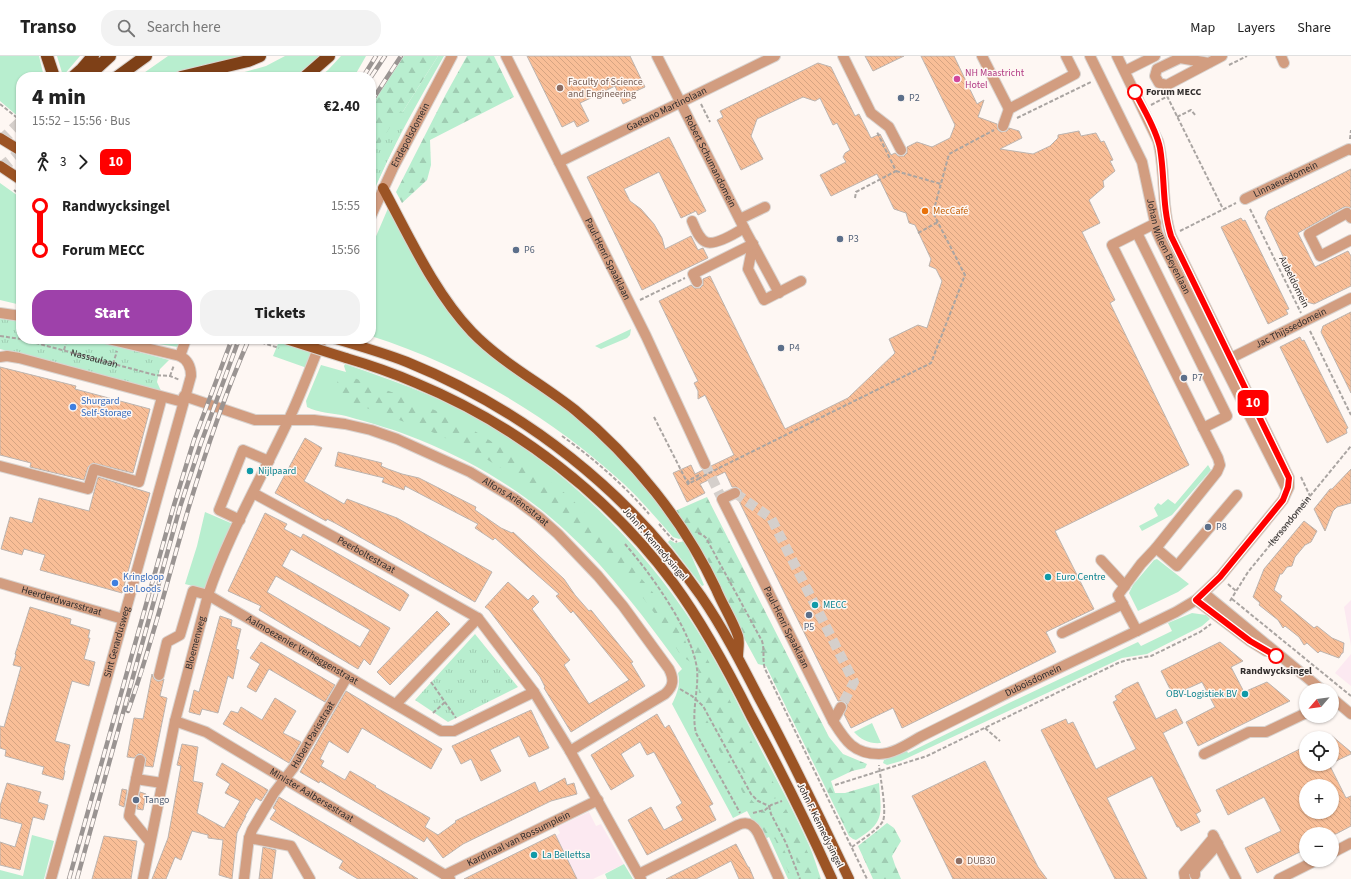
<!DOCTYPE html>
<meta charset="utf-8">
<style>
body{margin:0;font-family:"Source Sans 3",sans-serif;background:#f2f2f2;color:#222;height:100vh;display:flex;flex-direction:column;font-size:15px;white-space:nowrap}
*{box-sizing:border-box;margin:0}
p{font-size:13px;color:#767676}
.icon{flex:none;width:22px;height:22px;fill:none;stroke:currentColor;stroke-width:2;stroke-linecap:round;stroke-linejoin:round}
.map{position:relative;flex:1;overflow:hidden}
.panel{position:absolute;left:16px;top:16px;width:360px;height:272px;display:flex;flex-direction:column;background:#fff;border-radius:16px;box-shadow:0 1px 3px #0004}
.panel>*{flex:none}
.badge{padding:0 8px;border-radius:6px;font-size:14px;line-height:26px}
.needle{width:26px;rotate:242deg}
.fabs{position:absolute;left:1299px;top:627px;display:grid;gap:8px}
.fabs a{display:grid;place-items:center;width:40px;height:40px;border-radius:50%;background:#fff;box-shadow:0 1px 3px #0004;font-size:20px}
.map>.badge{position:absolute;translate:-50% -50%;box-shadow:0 0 0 2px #fff}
.legs{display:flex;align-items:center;gap:6px;height:44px;padding:0 16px;font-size:13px}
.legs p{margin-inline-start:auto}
.summary{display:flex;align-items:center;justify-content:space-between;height:68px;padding:0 16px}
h1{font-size:22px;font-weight:800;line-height:30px}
.cta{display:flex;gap:8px;margin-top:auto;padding:8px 16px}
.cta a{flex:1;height:46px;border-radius:16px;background:#9e41aa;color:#fff;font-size:16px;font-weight:800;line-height:46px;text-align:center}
.cta a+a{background:#f2f2f2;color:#222}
ul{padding:0 16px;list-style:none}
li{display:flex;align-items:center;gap:14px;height:44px;font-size:15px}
li i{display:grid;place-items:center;width:6px;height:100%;margin:0 5px;background:currentColor}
li i::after{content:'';width:10px;height:10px;margin:-5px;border:3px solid;border-radius:50%;background:#fff}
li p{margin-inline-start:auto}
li:first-child i{background:linear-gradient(#0000 50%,currentColor 0)}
li:last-child i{background:linear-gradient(currentColor 50%,#0000 0)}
header{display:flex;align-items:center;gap:24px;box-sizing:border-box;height:56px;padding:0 20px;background:#fff;border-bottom:1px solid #e0e0e0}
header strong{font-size:19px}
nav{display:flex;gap:22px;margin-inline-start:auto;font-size:14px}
.search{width:280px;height:36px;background:#f2f2f2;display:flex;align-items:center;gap:10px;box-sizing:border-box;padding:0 14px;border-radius:16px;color:#767676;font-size:15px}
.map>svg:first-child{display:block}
.education{fill:#fce9f1}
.green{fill:#b8eecf}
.forest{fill:url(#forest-firs)}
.park{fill:url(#park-tufts)}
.building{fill:url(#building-back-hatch);stroke:#bcb4af;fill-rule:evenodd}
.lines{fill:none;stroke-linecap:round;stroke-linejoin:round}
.minor-tunnel{stroke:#d5cfcb;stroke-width:10;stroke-dasharray:10 5;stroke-linecap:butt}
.highway-tunnel{stroke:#d5cfcb;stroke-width:12;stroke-dasharray:12 6;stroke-linecap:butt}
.minor-casing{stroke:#d9d3cf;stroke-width:12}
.major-casing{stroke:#d9d3cf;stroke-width:12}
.highway-casing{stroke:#d9d3cf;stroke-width:14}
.path{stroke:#aaa5a2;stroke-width:2;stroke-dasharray:4 2;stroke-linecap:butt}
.minor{stroke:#d29d80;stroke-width:10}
.major{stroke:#9c5425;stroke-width:10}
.highway{stroke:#7e4017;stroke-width:12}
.rail-casing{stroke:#9a9492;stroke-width:4.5}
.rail{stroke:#fef7f3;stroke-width:3;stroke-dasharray:9;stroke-linecap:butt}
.major-bridge-casing{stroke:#d9d3cf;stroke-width:12;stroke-linecap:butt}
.path-bridge{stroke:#aaa5a2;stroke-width:2;stroke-dasharray:4 2;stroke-linecap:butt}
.major-bridge{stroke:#9c5425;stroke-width:10}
.line-1-casing{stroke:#fff;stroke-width:9}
.line-1{stroke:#f00;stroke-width:6}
.hotel-dot{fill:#d1479c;stroke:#fef7f3;stroke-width:1.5}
.education-dot{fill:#8d6e63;stroke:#fef7f3;stroke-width:1.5}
.stop-1-dot{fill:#fff;stroke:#f00;stroke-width:2}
.service-dot{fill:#5c6f8a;stroke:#fef7f3;stroke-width:1.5}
.food-dot{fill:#e8710a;stroke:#fef7f3;stroke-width:1.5}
.shop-dot{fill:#3f7fe0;stroke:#fef7f3;stroke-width:1.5}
.culture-dot{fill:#0f9aa8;stroke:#fef7f3;stroke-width:1.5}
.labels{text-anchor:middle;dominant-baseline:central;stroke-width:3;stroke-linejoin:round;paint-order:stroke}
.hotel-label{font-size:10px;fill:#b23c85;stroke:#fef7f3;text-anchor:start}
.education-label{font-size:10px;fill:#785e54;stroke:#fef7f3;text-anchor:start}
.stop-label{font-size:10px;font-weight:bold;fill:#312d2c;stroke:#fef7f3;text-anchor:start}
.service-label{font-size:10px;fill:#4e5e75;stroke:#fef7f3;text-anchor:start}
.street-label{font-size:10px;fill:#312d2c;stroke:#fef7f3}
.food-label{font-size:10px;fill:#c56008;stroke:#fef7f3;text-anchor:start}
.shop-label{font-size:10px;fill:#366cbe;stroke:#fef7f3;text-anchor:start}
.culture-label{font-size:10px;fill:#0d838f;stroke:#fef7f3;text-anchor:start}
</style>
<header>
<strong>Transo</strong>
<div class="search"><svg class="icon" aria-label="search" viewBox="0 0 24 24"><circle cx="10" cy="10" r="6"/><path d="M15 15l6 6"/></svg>Search here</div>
<nav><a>Map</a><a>Layers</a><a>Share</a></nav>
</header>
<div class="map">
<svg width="1351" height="823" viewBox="0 0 1351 823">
<defs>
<pattern id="forest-firs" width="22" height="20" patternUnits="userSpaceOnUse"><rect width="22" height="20" fill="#b8eecf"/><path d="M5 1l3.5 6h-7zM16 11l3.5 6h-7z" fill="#9fccb2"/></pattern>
<pattern id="park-tufts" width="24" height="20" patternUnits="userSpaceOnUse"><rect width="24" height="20" fill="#b8eecf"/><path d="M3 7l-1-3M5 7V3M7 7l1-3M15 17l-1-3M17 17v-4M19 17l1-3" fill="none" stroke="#9fccb2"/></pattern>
<pattern id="building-back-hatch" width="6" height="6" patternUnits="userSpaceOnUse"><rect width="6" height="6" fill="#f9be97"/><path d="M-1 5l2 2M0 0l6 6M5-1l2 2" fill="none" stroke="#d6a482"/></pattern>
</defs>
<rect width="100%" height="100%" fill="#fef7f3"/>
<path class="education" d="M1351,544V590L1344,551Z
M1351,598V630L1335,617Z
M589,756L596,770L601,768L624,808L593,823H577L556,780L560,777L557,771Z"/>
<path class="green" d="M0,0H39L44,21H21V63L0,45Z
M57,0H80L63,20Z
M168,0H242L159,21H138Z
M285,0H319L307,11L293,21H227L266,10Z
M341,0H366L354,21H319L328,14Z
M438,0H444C418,46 391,92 371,142V106Z
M0,127L21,142V249L0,244Z
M389,150L441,243L549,340L574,359L616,398L662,452L683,482L679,483L673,481C657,463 641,444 624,428C551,361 465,310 371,280V192Z
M631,273L630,279L627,282L601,293L595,290Z
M126,283H181L178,291Z
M280,283H317L307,312L273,300Z
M345,308C374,318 403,328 431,340C539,387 632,473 695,571C718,607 737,646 756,684C774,719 793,753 809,789C814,800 817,812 821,823H788L769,781L765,783L758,769L752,764L747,755L733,762L672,648C677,638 681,628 678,617L682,613C647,565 611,516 566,475C523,435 474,406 420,384C396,374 371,367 346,360C334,357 318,357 307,351L306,345L321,309L346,316L344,310Z
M1208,409L1211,414L1172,459L1142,475L1139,470L1158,460L1154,452L1158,447L1161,449L1168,443L1175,448Z
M205,456L233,468L215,506L204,533L185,528L197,490Z
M670,484L675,487L685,485L704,529L702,530L668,486Z
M1157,503L1189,528L1178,536L1138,555L1129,537L1133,529L1154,504Z
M1192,557L1206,559L1210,563L1202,570L1147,598L1122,602L901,705L887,709L883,707L884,704L907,695L908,697L1011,646L1138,586L1141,590L1172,575L1168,567Z
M872,667L881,687C870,688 861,684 854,676Z
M32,779L54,785L44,823H0V814L23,820Z
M624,808L633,823H607L605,818Z"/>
<path class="forest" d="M404,0H438L371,106V52L379,38Z
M467,0H494L514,41L430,84L431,109L427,124L402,147L396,136L446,38Z
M341,317L402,340L439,356L473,374L523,405L570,441L612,487L655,539L685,584L694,608L681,600L661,566L635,531L600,494L571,466L509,417L478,398L437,378L342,343C333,335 337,326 341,317Z
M707,441L829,681L843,698L867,708L865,712L852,715L831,725L835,737H845L879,727C881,758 886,766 856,784L853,783L849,780L766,610L758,608L675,455Z
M694,580L717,620L781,741C769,745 761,742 753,734L705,648L699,641L698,608L690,583Z
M703,657L750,742C755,749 763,752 768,760L788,802L796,823H791L775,783L762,775L733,717L702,666Z
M786,753L817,815L820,823H803L781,762L782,758Z
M887,767L894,772L901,785L892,800L895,809L901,823H873L858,790Z"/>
<path class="park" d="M400,55L409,59L371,139V102Z
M0,262L21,266V283H90L169,304L160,313L157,326L161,335L0,293Z
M475,578L518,631L448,666L415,644Z"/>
<path class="building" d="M527,0H630L645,31L632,37L635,42L623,48L615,30L601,37L600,42L593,41L580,47L589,65L577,71L574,65L562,71Z
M865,0H904L873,15Z
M921,0H954L977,48L984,44L978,61L997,68L998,74L1001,76L1007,75L1009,72L1019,75L1022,82L1000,93L1033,98L1050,90L1058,82V79L1079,75L1081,80L1096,77L1101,86L1104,85L1113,104L1110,105L1115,115L1103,125L1104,131L1089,144L1100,167L1082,176L1115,244L1110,247L1189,409L1055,475L1094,553L1046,576L1056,596L902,672L893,652L851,672L844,658L847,651V648L844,645H838L738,443L741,438V434L736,431H732L725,416L700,428L705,437L687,446L673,417L691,409L695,418L703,414H707L711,410L734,399L705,339L698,343V335L694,327L698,325L659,245L691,229L694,232H700L703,229V223L710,220L785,373L848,342L895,297L889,283L918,269L927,272L942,225L936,213L929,210L931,203L915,169L909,167L906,157L894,153L877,118L831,140L820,119L846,106L843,101L845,97L850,94L837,67L833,69L820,42L815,45L803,41L757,63L751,80L763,103L741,114L717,64L723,61L720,55L818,7L831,11L855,60L859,58L871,82L880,78L891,99L895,97L898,100H904L907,97V91L917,86L932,91L950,82L955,69Z
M669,81L706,155L698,159L696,155L681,162L659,116L624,133L630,145L641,153L654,168L662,182L665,193L691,180L698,194L703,192L708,202L642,234L587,121Z
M1351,113V152L1347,151H1344L1298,177L1315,211L1348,195L1351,200V230L1314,248L1307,246L1296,225L1295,226L1265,162L1268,155Z
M1241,162L1243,165L1245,164L1289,253L1286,254L1288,258L1268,268L1221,171Z
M1351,256V337L1321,276L1323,270Z
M1300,281L1302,285L1304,284L1348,372L1346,373L1347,377L1327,387L1280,291Z
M0,311L76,330L75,333L150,353L133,417L93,407L88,411L84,424L30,411L31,407L0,399Z
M305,382L322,392L304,425L344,448L347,443L397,462L492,516L475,546L335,467L327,463L326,465L275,437Z
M338,396L382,407L381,410L388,413L402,418L419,422L476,451L475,454L501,472L512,477L513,476L564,523L575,539L589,555L591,554L633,606L631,607L645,630L571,676L544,632L545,631L540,621L489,554L485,551L508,526L528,544L533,539L539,546L532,553L570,604L564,609L589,648L629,624L573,555L571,557L556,540L559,538L495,482L493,484L475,472L478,468L405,430L404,434L382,426L384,422L335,410Z
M1351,413V447L1337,451L1333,455L1325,475L1314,453L1330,433H1332Z
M98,421L150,437L122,537L40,514L45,499L24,493L22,499L1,493L10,461L32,467L39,442L89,455Z
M265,457L287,468L284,473L301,482L303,478L404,535L409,539L400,555L291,493L282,510L390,572L370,609L364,603L358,613L259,554L261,550L228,535ZM276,520L370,574L360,591L267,536Z
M1304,465L1317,475L1311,486L1305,489L1295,501L1292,510L1287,511L1282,518H1280L1274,534L1282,540L1280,544L1314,572L1317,570L1332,582L1344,587L1343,597H1342L1339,602L1320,595L1318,597L1307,587L1304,589L1299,581L1285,570L1283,572L1278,564L1259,549L1260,547L1253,541L1264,513Z
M30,551L71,563L70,568L90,574L88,582H90L84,603L95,606L89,630L72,625L55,685L70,689L64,714L65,715L63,724L42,718L44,711L5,700L6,694L0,692V670L4,671L21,611L13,609L16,599L15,598Z
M437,555L450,568L390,629L377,616Z
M220,560L232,564L231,570L241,573L236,593L239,594L233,623L228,620L218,657L202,653L200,659L189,656L194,634L199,636Z
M261,586L335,629L325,646L269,613L256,636L247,631L260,608L250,602Z
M1220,586L1243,605L1231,611L1244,636L1267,626L1290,645L1198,690L1186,666L1215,651L1202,626L1173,639L1161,615Z
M152,618L154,623L157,625H160L164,623L160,640L167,642L153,711L145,710L146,702L142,698H138L134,702L127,701L134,662L143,663Z
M1138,626L1156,663L1176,653L1183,667L1163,677L1201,755L1196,758L1200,766L1181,775L1179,771H1177L1152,720L1107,742L1147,823H1115L1041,674L1066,663L1068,668L1073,666L1096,713L1136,693L1113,646L1117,644L1115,640L1122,636V634Z
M346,635L442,693L431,713L362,672L348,697L329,685L320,703L324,705L321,710L345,724L350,715L376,730L375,731L430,762L425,771L438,779L456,766L455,765L535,726L539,736L565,722L567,729L574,727L577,738L551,745L463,788L443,802L427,781L424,786L320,725L319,727L300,716Z
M275,642L296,655L283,677L301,686L289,707L223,668L231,655L238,657L241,651L262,664Z
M531,654L549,692L529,701L519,680L490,694L501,715L481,725L471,703L461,708L452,690Z
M657,658L665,672L669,669L713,748L709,750L716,764L647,799L628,764L651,751L664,774L683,764L676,751L682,747L654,696L647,699L640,686L621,698L634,720L611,734L591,699Z
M1332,680L1351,696V698L1332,707Z
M182,688L198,691L193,725L203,727L197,757L224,772L240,745L225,737L230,728L216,719L222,707L268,734L261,745L256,742L245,760H246L237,777L232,823L219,819L223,784L208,782V779L192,775L181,804L175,801L166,823H152L168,782L181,710L177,709Z
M1306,690V708H1329L1346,742L1351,740V770L1336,778H1306V793L1257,817L1245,792L1281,775L1264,741L1228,759L1216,734ZM1306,730H1332V756H1306Z
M985,705L1038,811L1047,823H953L912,740Z
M7,727L41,736L38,746L48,749L44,764L33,761L20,814L0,809V786L15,791L22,768L0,762V750Z
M122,733L127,734L124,751L119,749Z
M140,736L146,738L143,754L137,753Z
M279,741L400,812L418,823H358L339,812L343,805L270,763L276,754L273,752Z
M555,778L577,823H464Z
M104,780L137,785L131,823H92Z
M736,788L748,811H749L754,823H739L731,805L696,823H666Z
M263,791L276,794L272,823H259Z"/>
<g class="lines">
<path class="minor-tunnel" d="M705,408L722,443
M735,437L771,462L854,626L841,651"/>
<path class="highway-tunnel" d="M0,86L21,66
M0,113L21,96"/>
<defs>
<g id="minor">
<path id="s3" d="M506,0L646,280L705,408"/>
<path id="s4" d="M657,0L744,172L779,237"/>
<path d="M843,0L871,57L889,71L901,94"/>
<path d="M982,0L1009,53L1075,18L1066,0"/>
<path id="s5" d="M1090,0L1142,106L1157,176L1161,185L1287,434"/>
<path d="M1281,0L1284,7"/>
<path d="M1209,7L1180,2L1157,13L1155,20L1159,27L1167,29L1222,0"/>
<path d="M1125,15L1155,0"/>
<path d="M1003,70L1009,53"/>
<path id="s6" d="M559,106L775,0"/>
<path id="s7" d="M1245,143L1349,93L1351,94"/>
<path id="s8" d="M371,160L393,112L452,0"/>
<path d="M1351,162L1347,157L1309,178L1320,200L1351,184"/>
<path d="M740,163L765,151"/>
<path d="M692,165C695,172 699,183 706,186C715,190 736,177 744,172"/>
<path d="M1137,177L1227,360L1203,372"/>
<path d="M753,188L748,213L764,244L801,225"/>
<path d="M697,226L693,218L753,188"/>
<path d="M0,257L21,260"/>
<path d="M180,300L186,283"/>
<path d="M0,301L7,300L19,302L183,346"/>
<path id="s9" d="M1231,302L1351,242"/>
<path id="s10" d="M184,340L255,364H314L345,368L371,374L397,383L470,416L515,443L539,461L558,478L598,520L623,550L669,613C674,623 674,630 665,638L570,695"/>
<path d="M0,410L88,433L94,413L139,426L162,341"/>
<path id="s11" d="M253,437L347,488L478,562"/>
<path id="s12" d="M735,437L722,443L833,665C845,684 853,698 879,698C893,698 908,688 920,681C940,671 960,661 980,651C1044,618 1111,588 1176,556L1196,544L1220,521L1283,444L1289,431V422L1171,180C1161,149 1166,116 1158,85L1117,0"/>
<path d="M240,464L219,454L243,394L269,405"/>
<path d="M1156,492L1177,510L1237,439"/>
<path d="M1101,504L1125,530"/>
<path id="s13" d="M0,527L123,563"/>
<path d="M1204,537L1322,634"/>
<path d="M1196,544L1250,585L1266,595"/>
<path d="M1137,575L1118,539L1141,508L1156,492L1217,416L1220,409L1218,402L1112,189L1156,167"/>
<path d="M1062,577L1123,548"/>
<path id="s14" d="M159,619L167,586L180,579L193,535L208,539L441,675H454L534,636"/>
<path d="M1332,642L1351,658"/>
<path d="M396,648L478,562L534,636L570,695L641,823"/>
<path id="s15" d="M175,665L206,676L445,819L450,823"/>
<path d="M833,665L841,651"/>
<path d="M1204,698L1249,676H1266L1306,657"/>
<path d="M136,723L140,704"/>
<path d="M1213,779L1236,823"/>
<path d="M249,782L291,790L310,823"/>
<path d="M150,786L129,760L136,723L162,727"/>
<path d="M1332,797L1351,787"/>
<path d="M639,818L738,769C747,765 753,768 758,777L779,823"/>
<path id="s16" d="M445,819L598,744"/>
<path d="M1195,819V814L1218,788"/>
<path id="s17" d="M51,823L191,320C191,311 188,304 180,300L108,283"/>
<path id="s18" d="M143,823L175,665L208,539C228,479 261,423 288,365C301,338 311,310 322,283"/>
<path id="s19" d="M244,823L249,782L252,774L274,737L294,711L347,621"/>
<path d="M1185,823L1184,817L1214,781"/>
<path d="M1279,823L1317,804"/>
</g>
<path id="major" d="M0,82L21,95
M0,110L21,124
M383,132C409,180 434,236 472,276C502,307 541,327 575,354C633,402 684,465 716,533C722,548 733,565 738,580C740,586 738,594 738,601
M336,283C360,290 384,297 407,306C525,354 628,435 701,540C723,572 741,607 759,642C791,701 820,762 849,823
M346,302C370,309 393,317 416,327C517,369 609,440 674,528C704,569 728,614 751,660C780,713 807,768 832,823"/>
<path id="highway" d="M47,0L54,21
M73,21L82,13L93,0
M87,21L110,0
M117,21L146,0
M181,21L248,5L260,0
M305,21L329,0"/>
</defs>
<use href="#minor" class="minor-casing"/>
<use href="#major" class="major-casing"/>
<use href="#highway" class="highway-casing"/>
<g class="path">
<path d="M1229,9L1247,0"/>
<path d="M1167,40L1223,153"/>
<path d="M0,48L21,65"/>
<path d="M701,48L710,66"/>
<path d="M1151,49L1168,40"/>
<path d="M1177,61L1191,54L1196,60"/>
<path d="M1017,62L1091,26"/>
<path d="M1350,83L1351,74"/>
<path d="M896,115L941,128"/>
<path d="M14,134L21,139"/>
<path d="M855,142L856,136L896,115L877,76"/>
<path d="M1250,153L1301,257"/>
<path d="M1180,175L1236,147"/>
<path d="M918,177L938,166"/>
<path d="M640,244L685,222"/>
<path d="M1310,275L1351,359"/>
<path id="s1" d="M0,280L21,283L155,319L170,320L180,324"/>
<path d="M64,294L67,283"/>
<path d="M113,308L117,295"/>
<path d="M170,320L174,309"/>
<path d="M654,361L688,428L698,423"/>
<path d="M562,380C593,402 624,429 649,458"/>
<path d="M719,412L931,307L965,219L933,157L949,98L994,74"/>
<path d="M1301,421L1310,440"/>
<path d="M689,428L688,425L699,419"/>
<path d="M659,468L672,483L677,486"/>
<path d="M698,477L703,479L706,482L762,585C765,595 762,604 765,613L867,823"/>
<path d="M625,488C650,517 692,574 697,613C699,634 691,656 696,677L740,757"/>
<path d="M1228,528L1236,535"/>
<path d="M1232,543L1351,640"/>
<path id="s2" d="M1230,545L1248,516L1351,390"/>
<path d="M431,626L456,662"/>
<path d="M680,633L692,640L703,650L751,738L758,745L769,750"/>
<path d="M433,657L445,646"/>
<path d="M985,672L1000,685"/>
<path d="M835,729L927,700L1118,607L1127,604L1151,600L1200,576L1211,568"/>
<path d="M769,750L771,758L786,787L800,823"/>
<path d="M753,757L765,754L771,749L782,745"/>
<path d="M852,791C861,784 878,774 883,765C887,754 880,721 879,709"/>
</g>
<use href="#minor" class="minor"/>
<use href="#major" class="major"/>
<use href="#highway" class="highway"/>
<defs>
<path id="rail" d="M363,21L376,0
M371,21L385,0
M371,46L401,0
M128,655C152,589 168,521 188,454C205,397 225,338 249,283
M69,823L174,449L194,384L232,283
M77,823L180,451L201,387L239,283"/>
</defs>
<use href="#rail" class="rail-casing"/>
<use href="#rail" class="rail"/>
<defs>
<path id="major-bridge" d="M286,283L346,302"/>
</defs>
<use href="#major-bridge" class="major-bridge-casing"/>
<path class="path-bridge" d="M250,283L279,292
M698,423L719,412"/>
<use href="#major-bridge" class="major-bridge"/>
</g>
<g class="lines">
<defs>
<path id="line-1" d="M1135,36C1143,53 1156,72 1160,92C1165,121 1162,151 1171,180L1289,422L1288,431L1283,444L1220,521L1196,544L1250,585L1276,600"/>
</defs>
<use href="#line-1" class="line-1-casing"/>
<use href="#line-1" class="line-1"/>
</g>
<circle class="hotel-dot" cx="957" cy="23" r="4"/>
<g class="education-dot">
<circle cx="560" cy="32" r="4"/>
<circle cx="959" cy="805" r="4"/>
</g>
<g class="stop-1-dot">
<circle cx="1135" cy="36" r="7"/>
<circle cx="1276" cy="600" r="7"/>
</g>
<g class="service-dot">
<circle cx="901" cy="42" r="4"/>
<circle cx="840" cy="183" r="4"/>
<circle cx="516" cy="194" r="4"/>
<circle cx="781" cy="292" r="4"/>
<circle cx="1184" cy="322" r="4"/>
<circle cx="1208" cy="471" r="4"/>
<circle cx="809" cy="559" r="4"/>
<circle cx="136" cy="744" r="4"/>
</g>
<circle class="food-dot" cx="925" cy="155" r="4"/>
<g class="shop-dot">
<circle cx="73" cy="351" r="4"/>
<circle cx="115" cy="527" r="4"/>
</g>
<g class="culture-dot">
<circle cx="250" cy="415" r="4"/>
<circle cx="1048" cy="521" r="4"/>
<circle cx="815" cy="549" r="4"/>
<circle cx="1245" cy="638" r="4"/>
<circle cx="534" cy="799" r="4"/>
</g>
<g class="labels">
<g class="hotel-label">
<text x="965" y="17">NH Maastricht<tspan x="965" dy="12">Hotel</tspan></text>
</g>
<g class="education-label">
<text x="568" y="26">Faculty of Science<tspan x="568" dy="12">and Engineering</tspan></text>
<text x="967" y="805">DUB30</text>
</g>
<g class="stop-label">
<text x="1146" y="36">Forum MECC</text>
<text x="1276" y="615" text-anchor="middle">Randwycksingel</text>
</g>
<g class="service-label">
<text x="909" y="42">P2</text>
<text x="848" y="183">P3</text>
<text x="524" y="194">P6</text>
<text x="789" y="292">P4</text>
<text x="1192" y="322">P7</text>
<text x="1216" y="471">P8</text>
<text x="809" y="571" text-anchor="middle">P5</text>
<text x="144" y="744">Tango</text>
</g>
<g class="street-label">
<text stroke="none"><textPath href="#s6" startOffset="120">Gaetano Martinolaan</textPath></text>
<text stroke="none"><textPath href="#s8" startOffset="90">Endepolsdomein</textPath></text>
<text stroke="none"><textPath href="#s4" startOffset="118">Robert Schumandomein</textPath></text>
<text stroke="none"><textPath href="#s7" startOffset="45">Linnaeusdomein</textPath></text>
<text stroke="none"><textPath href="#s5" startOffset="207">Johan Willem Beyenlaan</textPath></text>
<text stroke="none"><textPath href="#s3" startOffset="227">Paul-Henri Spaaklaan</textPath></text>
<text transform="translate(1294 226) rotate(64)">Aubeldomein</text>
<text stroke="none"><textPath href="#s9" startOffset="67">Jac Thijssedomein</textPath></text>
<text stroke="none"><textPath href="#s1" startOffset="97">Nassaulaan</textPath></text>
<text stroke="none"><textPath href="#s10" startOffset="354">Alfons Ariënsstraat</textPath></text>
<text stroke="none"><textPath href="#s2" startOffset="100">Itersondomein</textPath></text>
<text transform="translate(655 488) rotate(49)">John F. Kennedysingel</text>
<text stroke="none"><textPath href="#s11" startOffset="129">Peerboltestraat</textPath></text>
<text stroke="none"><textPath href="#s13" startOffset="64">Heerderdwarsstraat</textPath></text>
<text stroke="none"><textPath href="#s12" startOffset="158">Paul-Henri Spaaklaan</textPath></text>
<text stroke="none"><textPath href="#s17" startOffset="246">Sint Gerardusweg</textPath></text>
<text stroke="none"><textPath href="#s18" startOffset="242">Bloemenweg</textPath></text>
<text stroke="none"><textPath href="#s14" startOffset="219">Aalmoezenier Verheggenstraat</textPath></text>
<text stroke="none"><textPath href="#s12" startOffset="494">Duboisdomein</textPath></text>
<text stroke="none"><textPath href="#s19" startOffset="163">Hubert Parisstraat</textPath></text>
<text stroke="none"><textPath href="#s15" startOffset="156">Minister Aalbersestraat</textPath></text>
<text transform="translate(820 769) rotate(64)">John F. Kennedysingel</text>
<text stroke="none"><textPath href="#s16" startOffset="82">Kardinaal van Rossumplein</textPath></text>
</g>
<g class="food-label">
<text x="933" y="155">MecCafé</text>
</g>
<g class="shop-label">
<text x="81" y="345">Shurgard<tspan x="81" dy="12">Self-Storage</tspan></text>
<text x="123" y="521">Kringloop<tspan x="123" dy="12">de Loods</tspan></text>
</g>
<g class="culture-label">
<text x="258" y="415">Nijlpaard</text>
<text x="1056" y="521">Euro Centre</text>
<text x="823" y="549">MECC</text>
<text x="1237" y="638" text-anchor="end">OBV-Logistiek BV</text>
<text x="542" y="799">La Bellettsa</text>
</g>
</g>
</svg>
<div class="fabs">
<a><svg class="needle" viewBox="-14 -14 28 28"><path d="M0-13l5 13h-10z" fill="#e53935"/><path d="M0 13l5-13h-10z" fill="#767676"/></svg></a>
<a><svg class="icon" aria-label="locate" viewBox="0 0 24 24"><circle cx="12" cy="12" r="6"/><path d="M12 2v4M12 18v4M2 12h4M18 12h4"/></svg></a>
<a>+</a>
<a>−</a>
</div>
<b class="badge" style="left:1253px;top:347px;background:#f00;color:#fff">10</b>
<section class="panel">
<div class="summary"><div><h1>4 min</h1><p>15:52 – 15:56 · Bus</p></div><b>€2.40</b></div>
<div class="legs"><svg class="icon" aria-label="walk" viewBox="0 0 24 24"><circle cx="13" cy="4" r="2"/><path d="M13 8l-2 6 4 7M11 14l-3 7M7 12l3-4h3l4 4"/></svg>3<svg class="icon" aria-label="forward" viewBox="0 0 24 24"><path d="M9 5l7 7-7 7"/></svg><b class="badge" style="background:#f00;color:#fff">10</b></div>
<ul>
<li><i style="color:#f00"></i><b>Randwycksingel</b><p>15:55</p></li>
<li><i style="color:#f00"></i><b>Forum MECC</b><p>15:56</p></li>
</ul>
<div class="cta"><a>Start</a><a>Tickets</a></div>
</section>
</div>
